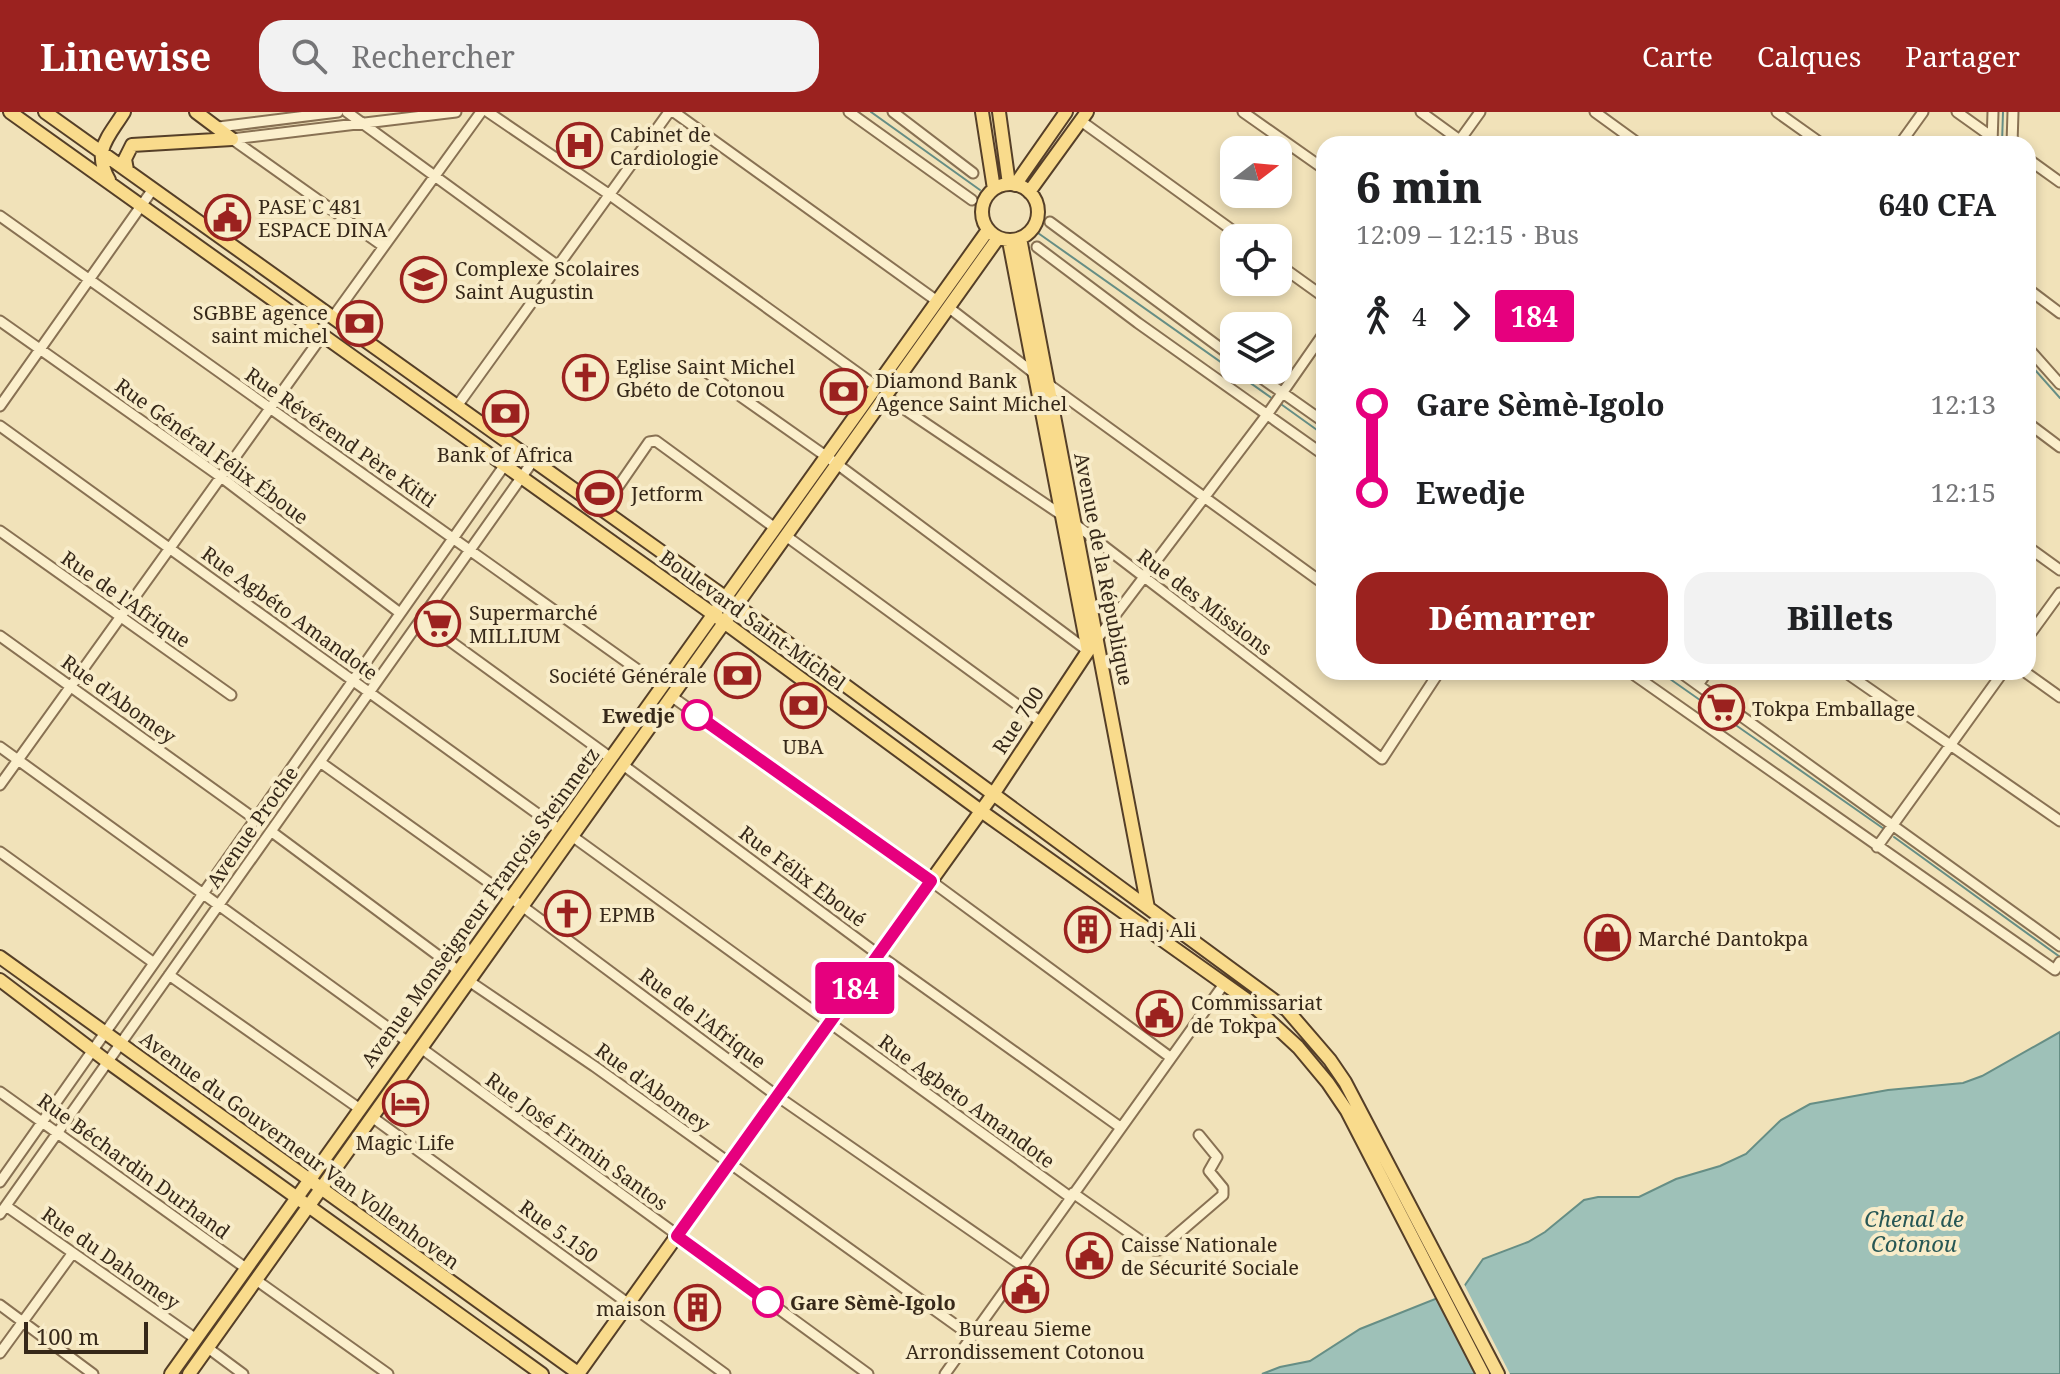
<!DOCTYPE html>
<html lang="fr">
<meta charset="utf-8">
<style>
body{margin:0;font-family:"Noto Serif",serif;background:#f2f2f2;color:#202124;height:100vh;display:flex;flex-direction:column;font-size:30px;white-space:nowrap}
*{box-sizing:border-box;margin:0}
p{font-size:26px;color:#757577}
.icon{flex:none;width:44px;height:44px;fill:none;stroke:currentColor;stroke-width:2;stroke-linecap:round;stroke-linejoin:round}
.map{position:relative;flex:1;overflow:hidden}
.sheet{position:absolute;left:1316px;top:24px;width:720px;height:544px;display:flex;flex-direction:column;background:#fff;border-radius:24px;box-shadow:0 4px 12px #0003}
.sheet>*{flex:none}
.badge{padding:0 16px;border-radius:6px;font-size:28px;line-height:52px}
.needle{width:52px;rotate:74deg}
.controls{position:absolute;left:1220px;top:24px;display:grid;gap:16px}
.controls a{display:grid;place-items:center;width:72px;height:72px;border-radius:16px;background:#fff;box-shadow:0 4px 12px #0003;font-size:40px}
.scale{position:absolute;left:24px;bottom:20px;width:124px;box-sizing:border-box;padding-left:8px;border:4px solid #362819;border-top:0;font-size:22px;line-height:28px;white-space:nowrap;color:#362819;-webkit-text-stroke:6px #f8ecc9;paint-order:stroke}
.map>.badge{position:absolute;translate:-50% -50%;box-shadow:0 0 0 4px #fff}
.legs{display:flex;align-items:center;gap:12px;height:88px;padding:0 40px;font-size:26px}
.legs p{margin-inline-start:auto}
.summary{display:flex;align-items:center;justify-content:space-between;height:136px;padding:0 40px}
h1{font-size:44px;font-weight:800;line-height:60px}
.action{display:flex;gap:16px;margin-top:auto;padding:16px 40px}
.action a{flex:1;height:92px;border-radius:24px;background:#9b221f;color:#fff;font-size:32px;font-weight:800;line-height:92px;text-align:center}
.action a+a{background:#f2f2f2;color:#202124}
ul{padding:0 40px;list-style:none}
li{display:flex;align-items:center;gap:28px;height:88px;font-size:30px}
li i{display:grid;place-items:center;width:12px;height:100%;margin:0 10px;background:currentColor}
li i::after{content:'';width:20px;height:20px;margin:-10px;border:6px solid;border-radius:50%;background:#fff}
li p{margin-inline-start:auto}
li:first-child i{background:linear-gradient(#0000 50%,currentColor 0)}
li:last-child i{background:linear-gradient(currentColor 50%,#0000 0)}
header{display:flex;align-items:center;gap:48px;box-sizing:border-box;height:112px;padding:0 40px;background:#9b221f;color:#fff}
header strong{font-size:38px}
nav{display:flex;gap:44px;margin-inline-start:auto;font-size:28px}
.search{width:560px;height:72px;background:#f2f2f2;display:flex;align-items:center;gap:20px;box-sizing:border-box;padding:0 28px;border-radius:24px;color:#757577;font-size:30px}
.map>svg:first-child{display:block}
.water{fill:#9ec1b8;stroke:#668e85;stroke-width:2}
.pier{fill:#f1e2b9}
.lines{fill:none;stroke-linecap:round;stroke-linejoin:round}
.stream{stroke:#668e85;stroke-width:2}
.minor-casing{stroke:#887153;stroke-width:13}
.major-casing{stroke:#553f28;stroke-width:16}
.minor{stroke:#fbefcc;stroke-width:9}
.major{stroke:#f9db8c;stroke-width:12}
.line-1-casing{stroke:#fff;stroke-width:18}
.line-1{stroke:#e6007e;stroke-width:12}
.stop-1-dot{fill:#fff;stroke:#e6007e;stroke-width:4}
.labels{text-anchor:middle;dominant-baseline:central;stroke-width:8;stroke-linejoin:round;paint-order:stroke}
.poi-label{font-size:20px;fill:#362819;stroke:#f8ecc9;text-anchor:start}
.street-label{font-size:20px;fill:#362819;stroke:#f8ecc9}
.stop-label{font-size:20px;font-weight:bold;fill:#362819;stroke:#f8ecc9;text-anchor:end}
.water-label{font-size:22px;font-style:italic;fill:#275755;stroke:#f8ecc9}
</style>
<header>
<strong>Linewise</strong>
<div class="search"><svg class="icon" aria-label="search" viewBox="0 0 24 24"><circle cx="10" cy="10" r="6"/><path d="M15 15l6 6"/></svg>Rechercher</div>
<nav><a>Carte</a><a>Calques</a><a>Partager</a></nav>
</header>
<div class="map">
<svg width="2060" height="1262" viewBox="0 0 2060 1262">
<rect width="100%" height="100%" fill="#f1e2b9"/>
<path class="water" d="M2060,920V1262H1262L1280,1255L1310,1249L1360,1217L1463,1176L1483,1147L1528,1130L1545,1120L1584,1088L1598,1085H1639L1676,1067L1720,1054L1746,1042L1781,1008L1810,992L1888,978L1963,971L1982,964Z"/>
<path class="pier" d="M1463,1170L1510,1262H1477L1437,1184Z"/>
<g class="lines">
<path class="stream" d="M871,0L980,78
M2002,32L2003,0
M1038,121L1273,287
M2028,250L2060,286
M1278,290L1324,323
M1660,560L1884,717
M1894,725L2060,845"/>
<defs>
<path id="minor" d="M347,0L558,154
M488,0L610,83L876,274
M674,0L937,189
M849,0L972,88
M893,0L973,61
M1243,0L1324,57
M1421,0L1465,32
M1595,0L1639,32
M1777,0L1822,32
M1957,0L1992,25
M1081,9L1243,126
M219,15L338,0
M232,27L456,0
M232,27L383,134
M1457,32L1480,0
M1900,32L1923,0
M1992,32L1993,0
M2012,32L2013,0
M2028,47L2060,70
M0,104L662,575
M1050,110L1234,246
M1037,135L1138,211L1324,343
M1278,152L1324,185
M2028,177L2060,201
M948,195L1048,272L1324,472
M333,205L481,0
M0,209L221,365L400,501
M2028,236L2060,272
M699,255L837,352L1088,539L1269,300L1324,221
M1250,258L1324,310
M885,284L1075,412L1382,647L1439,560
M0,294L153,77
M457,294L669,0
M2028,311L2060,335
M0,314L560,718
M602,398L649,330L656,329L775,416
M0,419L231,583
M786,424L1041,610
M2028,435L2060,458
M421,508L611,646
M0,524L255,707
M2028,525L2060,481
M1630,560L2055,858L2060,850
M1680,560L2060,834
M1845,560L2060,709
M2025,560L2060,585
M1698,573L1707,560
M671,584L931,769L1170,945
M0,635L408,930
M320,650L522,794L777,984L1021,1153
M623,653L879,843L1120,1015
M0,673L322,224
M272,720L459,859
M572,724L1070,1085
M1877,735L2003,560
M0,740L154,851
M169,863L360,997
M469,869L594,954L971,1224
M421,936L868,1262
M0,980L247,1157
M372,1005L725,1262
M0,1070L516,337
M1073,1081L1154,1138H1159L1223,1083V1076L1209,1059L1217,1045L1199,1023
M6,1094L196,1227
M0,1102L533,349
M256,1168L388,1262
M0,1193L93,1262
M208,1236L243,1262
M0,1241L72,1142
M945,1262L1224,872"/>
<path id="major" d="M10,0L713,502L981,699L1247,888L1298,935L1328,971L1347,999L1483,1262
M45,0L736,493L1287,898L1330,948L1345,970L1498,1262
M196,0L232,27
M982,0L994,77
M999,0L1009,72
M127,58L125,47L132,33L232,27
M109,68C92,38 108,26 124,0
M982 100a28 28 0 1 1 56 0a28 28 0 1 1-56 0Z
M1015,73L1066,0
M1029,80L1087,0
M1020,126L1148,796
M0,845L578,1261
M0,868L108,950L542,1262
M171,1262L988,118
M189,1262L998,126
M578,1262L994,681L1088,539L1009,129"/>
</defs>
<use href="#minor" class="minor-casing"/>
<use href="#major" class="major-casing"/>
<use href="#minor" class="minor"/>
<use href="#major" class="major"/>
</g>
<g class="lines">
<defs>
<path id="line-1" d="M697,603L931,769L677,1124L768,1190"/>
</defs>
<use href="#line-1" class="line-1-casing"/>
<use href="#line-1" class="line-1"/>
</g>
<defs>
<symbol id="hospital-ring" viewBox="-11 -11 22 22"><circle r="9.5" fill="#f8ecc9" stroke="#9b221f" stroke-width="1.5"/><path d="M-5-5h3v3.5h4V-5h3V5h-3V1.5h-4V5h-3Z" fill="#9b221f"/></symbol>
<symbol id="civic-ring" viewBox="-11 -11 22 22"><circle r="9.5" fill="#f8ecc9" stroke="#9b221f" stroke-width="1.5"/><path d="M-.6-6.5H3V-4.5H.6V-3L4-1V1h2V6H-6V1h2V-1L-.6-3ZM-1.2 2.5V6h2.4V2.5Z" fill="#9b221f"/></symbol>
<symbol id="school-ring" viewBox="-11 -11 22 22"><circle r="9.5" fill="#f8ecc9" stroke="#9b221f" stroke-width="1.5"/><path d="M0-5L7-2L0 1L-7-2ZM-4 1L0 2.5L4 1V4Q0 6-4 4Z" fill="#9b221f"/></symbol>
<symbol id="bank-ring" viewBox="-11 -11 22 22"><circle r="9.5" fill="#f8ecc9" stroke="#9b221f" stroke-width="1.5"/><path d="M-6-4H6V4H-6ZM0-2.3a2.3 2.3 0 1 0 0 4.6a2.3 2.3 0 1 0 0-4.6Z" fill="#9b221f"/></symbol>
<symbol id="church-ring" viewBox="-11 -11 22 22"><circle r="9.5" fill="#f8ecc9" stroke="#9b221f" stroke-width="1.5"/><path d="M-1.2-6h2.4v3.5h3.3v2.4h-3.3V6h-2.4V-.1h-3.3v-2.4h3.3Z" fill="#9b221f"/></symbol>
<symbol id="stadium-ring" viewBox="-11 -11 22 22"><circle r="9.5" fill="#f8ecc9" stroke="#9b221f" stroke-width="1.5"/><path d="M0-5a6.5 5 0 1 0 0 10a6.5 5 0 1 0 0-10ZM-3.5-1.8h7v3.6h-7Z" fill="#9b221f"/></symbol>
<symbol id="supermarket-ring" viewBox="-11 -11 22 22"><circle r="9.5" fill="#f8ecc9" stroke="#9b221f" stroke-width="1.5"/><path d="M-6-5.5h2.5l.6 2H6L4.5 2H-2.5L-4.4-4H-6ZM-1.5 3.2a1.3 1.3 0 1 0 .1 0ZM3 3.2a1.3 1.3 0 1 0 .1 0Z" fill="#9b221f"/></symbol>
<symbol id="building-ring" viewBox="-11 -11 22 22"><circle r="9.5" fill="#f8ecc9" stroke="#9b221f" stroke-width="1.5"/><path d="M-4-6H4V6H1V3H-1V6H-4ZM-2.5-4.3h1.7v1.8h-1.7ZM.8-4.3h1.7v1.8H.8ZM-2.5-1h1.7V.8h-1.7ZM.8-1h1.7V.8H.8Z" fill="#9b221f"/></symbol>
<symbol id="shop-ring" viewBox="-11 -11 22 22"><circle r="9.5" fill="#f8ecc9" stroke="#9b221f" stroke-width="1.5"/><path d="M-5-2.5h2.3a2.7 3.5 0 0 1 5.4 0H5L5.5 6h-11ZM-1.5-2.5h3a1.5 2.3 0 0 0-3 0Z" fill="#9b221f"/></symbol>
<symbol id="hotel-ring" viewBox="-11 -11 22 22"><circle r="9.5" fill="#f8ecc9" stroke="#9b221f" stroke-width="1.5"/><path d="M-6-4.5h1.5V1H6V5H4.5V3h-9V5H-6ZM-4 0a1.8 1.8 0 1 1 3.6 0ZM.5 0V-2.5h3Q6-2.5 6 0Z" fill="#9b221f"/></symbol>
</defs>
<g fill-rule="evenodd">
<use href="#hospital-ring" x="554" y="8" width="51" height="51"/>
<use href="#civic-ring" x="202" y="80" width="51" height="51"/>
<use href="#school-ring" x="398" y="142" width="51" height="51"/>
<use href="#bank-ring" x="334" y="186" width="51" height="51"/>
<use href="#church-ring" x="560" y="240" width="51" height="51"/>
<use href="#bank-ring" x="818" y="254" width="51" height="51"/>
<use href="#bank-ring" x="480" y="276" width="51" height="51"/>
<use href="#stadium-ring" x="574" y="356" width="51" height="51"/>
<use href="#supermarket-ring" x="412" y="486" width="51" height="51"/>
<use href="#bank-ring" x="712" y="538" width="51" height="51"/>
<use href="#bank-ring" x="778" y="568" width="51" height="51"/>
<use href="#supermarket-ring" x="1696" y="570" width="51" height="51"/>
<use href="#church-ring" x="542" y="776" width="51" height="51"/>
<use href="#building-ring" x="1062" y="792" width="51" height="51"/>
<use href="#shop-ring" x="1582" y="800" width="51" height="51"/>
<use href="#civic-ring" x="1134" y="876" width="51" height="51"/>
<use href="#hotel-ring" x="380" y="966" width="51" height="51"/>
<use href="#civic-ring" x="1064" y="1118" width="51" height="51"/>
<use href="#civic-ring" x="1000" y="1152" width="51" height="51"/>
<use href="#building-ring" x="672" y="1170" width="51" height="51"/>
</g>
<g class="stop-1-dot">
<circle cx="697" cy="603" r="14"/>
<circle cx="768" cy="1190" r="14"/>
</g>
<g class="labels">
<g class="poi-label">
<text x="610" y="22">Cabinet de<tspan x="610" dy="23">Cardiologie</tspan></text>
<text x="258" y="94">PASE C 481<tspan x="258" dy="23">ESPACE DINA</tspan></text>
<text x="455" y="156">Complexe Scolaires<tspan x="455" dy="23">Saint Augustin</tspan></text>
<text x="328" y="200" text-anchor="end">SGBBE agence<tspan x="328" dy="23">saint michel</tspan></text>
<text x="616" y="254">Eglise Saint Michel<tspan x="616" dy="23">Gbéto de Cotonou</tspan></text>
<text x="875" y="268">Diamond Bank<tspan x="875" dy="23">Agence Saint Michel</tspan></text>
<text x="505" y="342" text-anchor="middle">Bank of Africa</text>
<text x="631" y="381">Jetform</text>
<text x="469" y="500">Supermarché<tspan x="469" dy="23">MILLIUM</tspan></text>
<text x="707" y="563" text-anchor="end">Société Générale</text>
<text x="1752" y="596">Tokpa Emballage</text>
<text x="803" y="634" text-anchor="middle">UBA</text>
<text x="599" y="802">EPMB</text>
<text x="1119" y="817">Hadj Ali</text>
<text x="1638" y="826">Marché Dantokpa</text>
<text x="1191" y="890">Commissariat<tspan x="1191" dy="23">de Tokpa</tspan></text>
<text x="405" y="1030" text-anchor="middle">Magic Life</text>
<text x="1121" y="1132">Caisse Nationale<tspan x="1121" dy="23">de Sécurité Sociale</tspan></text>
<text x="666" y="1196" text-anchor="end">maison</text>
<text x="1025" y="1216" text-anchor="middle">Bureau 5ieme<tspan x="1025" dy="23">Arrondissement Cotonou</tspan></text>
</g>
<g class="street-label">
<text transform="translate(341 325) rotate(35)">Rue Révérend Père Kitti</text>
<text transform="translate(212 339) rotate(36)">Rue Général Félix Éboue</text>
<text transform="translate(1104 457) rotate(79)">Avenue de la République</text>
<text transform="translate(126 487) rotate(35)">Rue de l'Afrique</text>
<text transform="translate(1205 490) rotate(37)">Rue des Missions</text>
<text transform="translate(290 501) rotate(36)">Rue Agbéto Amandote</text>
<text transform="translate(753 508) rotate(36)">Boulevard Saint-Michel</text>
<text transform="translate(119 587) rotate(36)">Rue d'Abomey</text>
<text transform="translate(1018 608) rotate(-57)">Rue 700</text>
<text transform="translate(252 715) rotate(-55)">Avenue Proche</text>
<text transform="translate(803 764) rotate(37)">Rue Félix Eboué</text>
<text transform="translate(480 795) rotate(-54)">Avenue Monseigneur François Steinmetz</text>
<text transform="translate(703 906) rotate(37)">Rue de l'Afrique</text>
<text transform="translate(653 975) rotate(36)">Rue d'Abomey</text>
<text transform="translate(967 989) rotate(36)">Rue Agbeto Amandote</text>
<text transform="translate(577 1029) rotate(36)">Rue José Firmin Santos</text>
<text transform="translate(300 1038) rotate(36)">Avenue du Gouverneur Van Vollenhoven</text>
<text transform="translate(134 1054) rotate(36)">Rue Béchardin Durhand</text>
<text transform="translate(559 1119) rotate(36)">Rue 5.150</text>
<text transform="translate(111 1146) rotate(35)">Rue du Dahomey</text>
</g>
<g class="stop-label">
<text x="675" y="603">Ewedje</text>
<text x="790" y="1190" text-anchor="start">Gare Sèmè-Igolo</text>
</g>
<g class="water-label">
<text x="1914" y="1106">Chenal de<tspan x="1914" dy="25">Cotonou</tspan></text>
</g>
</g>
</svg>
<div class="controls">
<a><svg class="needle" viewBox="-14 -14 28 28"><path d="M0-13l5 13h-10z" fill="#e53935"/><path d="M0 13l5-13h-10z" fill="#757577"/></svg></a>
<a><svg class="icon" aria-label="locate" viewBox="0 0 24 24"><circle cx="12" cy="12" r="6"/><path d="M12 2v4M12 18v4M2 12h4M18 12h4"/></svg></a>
<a><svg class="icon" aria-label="layers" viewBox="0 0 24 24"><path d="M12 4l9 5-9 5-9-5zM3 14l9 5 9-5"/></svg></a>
</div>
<div class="scale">100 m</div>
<b class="badge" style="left:855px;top:876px;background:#e6007e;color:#fff">184</b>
<section class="sheet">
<div class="summary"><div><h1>6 min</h1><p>12:09 – 12:15 · Bus</p></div><b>640 CFA</b></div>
<div class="legs"><svg class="icon" aria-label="walk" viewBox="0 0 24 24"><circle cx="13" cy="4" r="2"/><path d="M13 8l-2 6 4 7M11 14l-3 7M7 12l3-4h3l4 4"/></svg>4<svg class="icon" aria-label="forward" viewBox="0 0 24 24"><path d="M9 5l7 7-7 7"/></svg><b class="badge" style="background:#e6007e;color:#fff">184</b></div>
<ul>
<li><i style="color:#e6007e"></i><b>Gare Sèmè-Igolo</b><p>12:13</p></li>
<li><i style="color:#e6007e"></i><b>Ewedje</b><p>12:15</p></li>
</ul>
<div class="action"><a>Démarrer</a><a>Billets</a></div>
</section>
</div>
